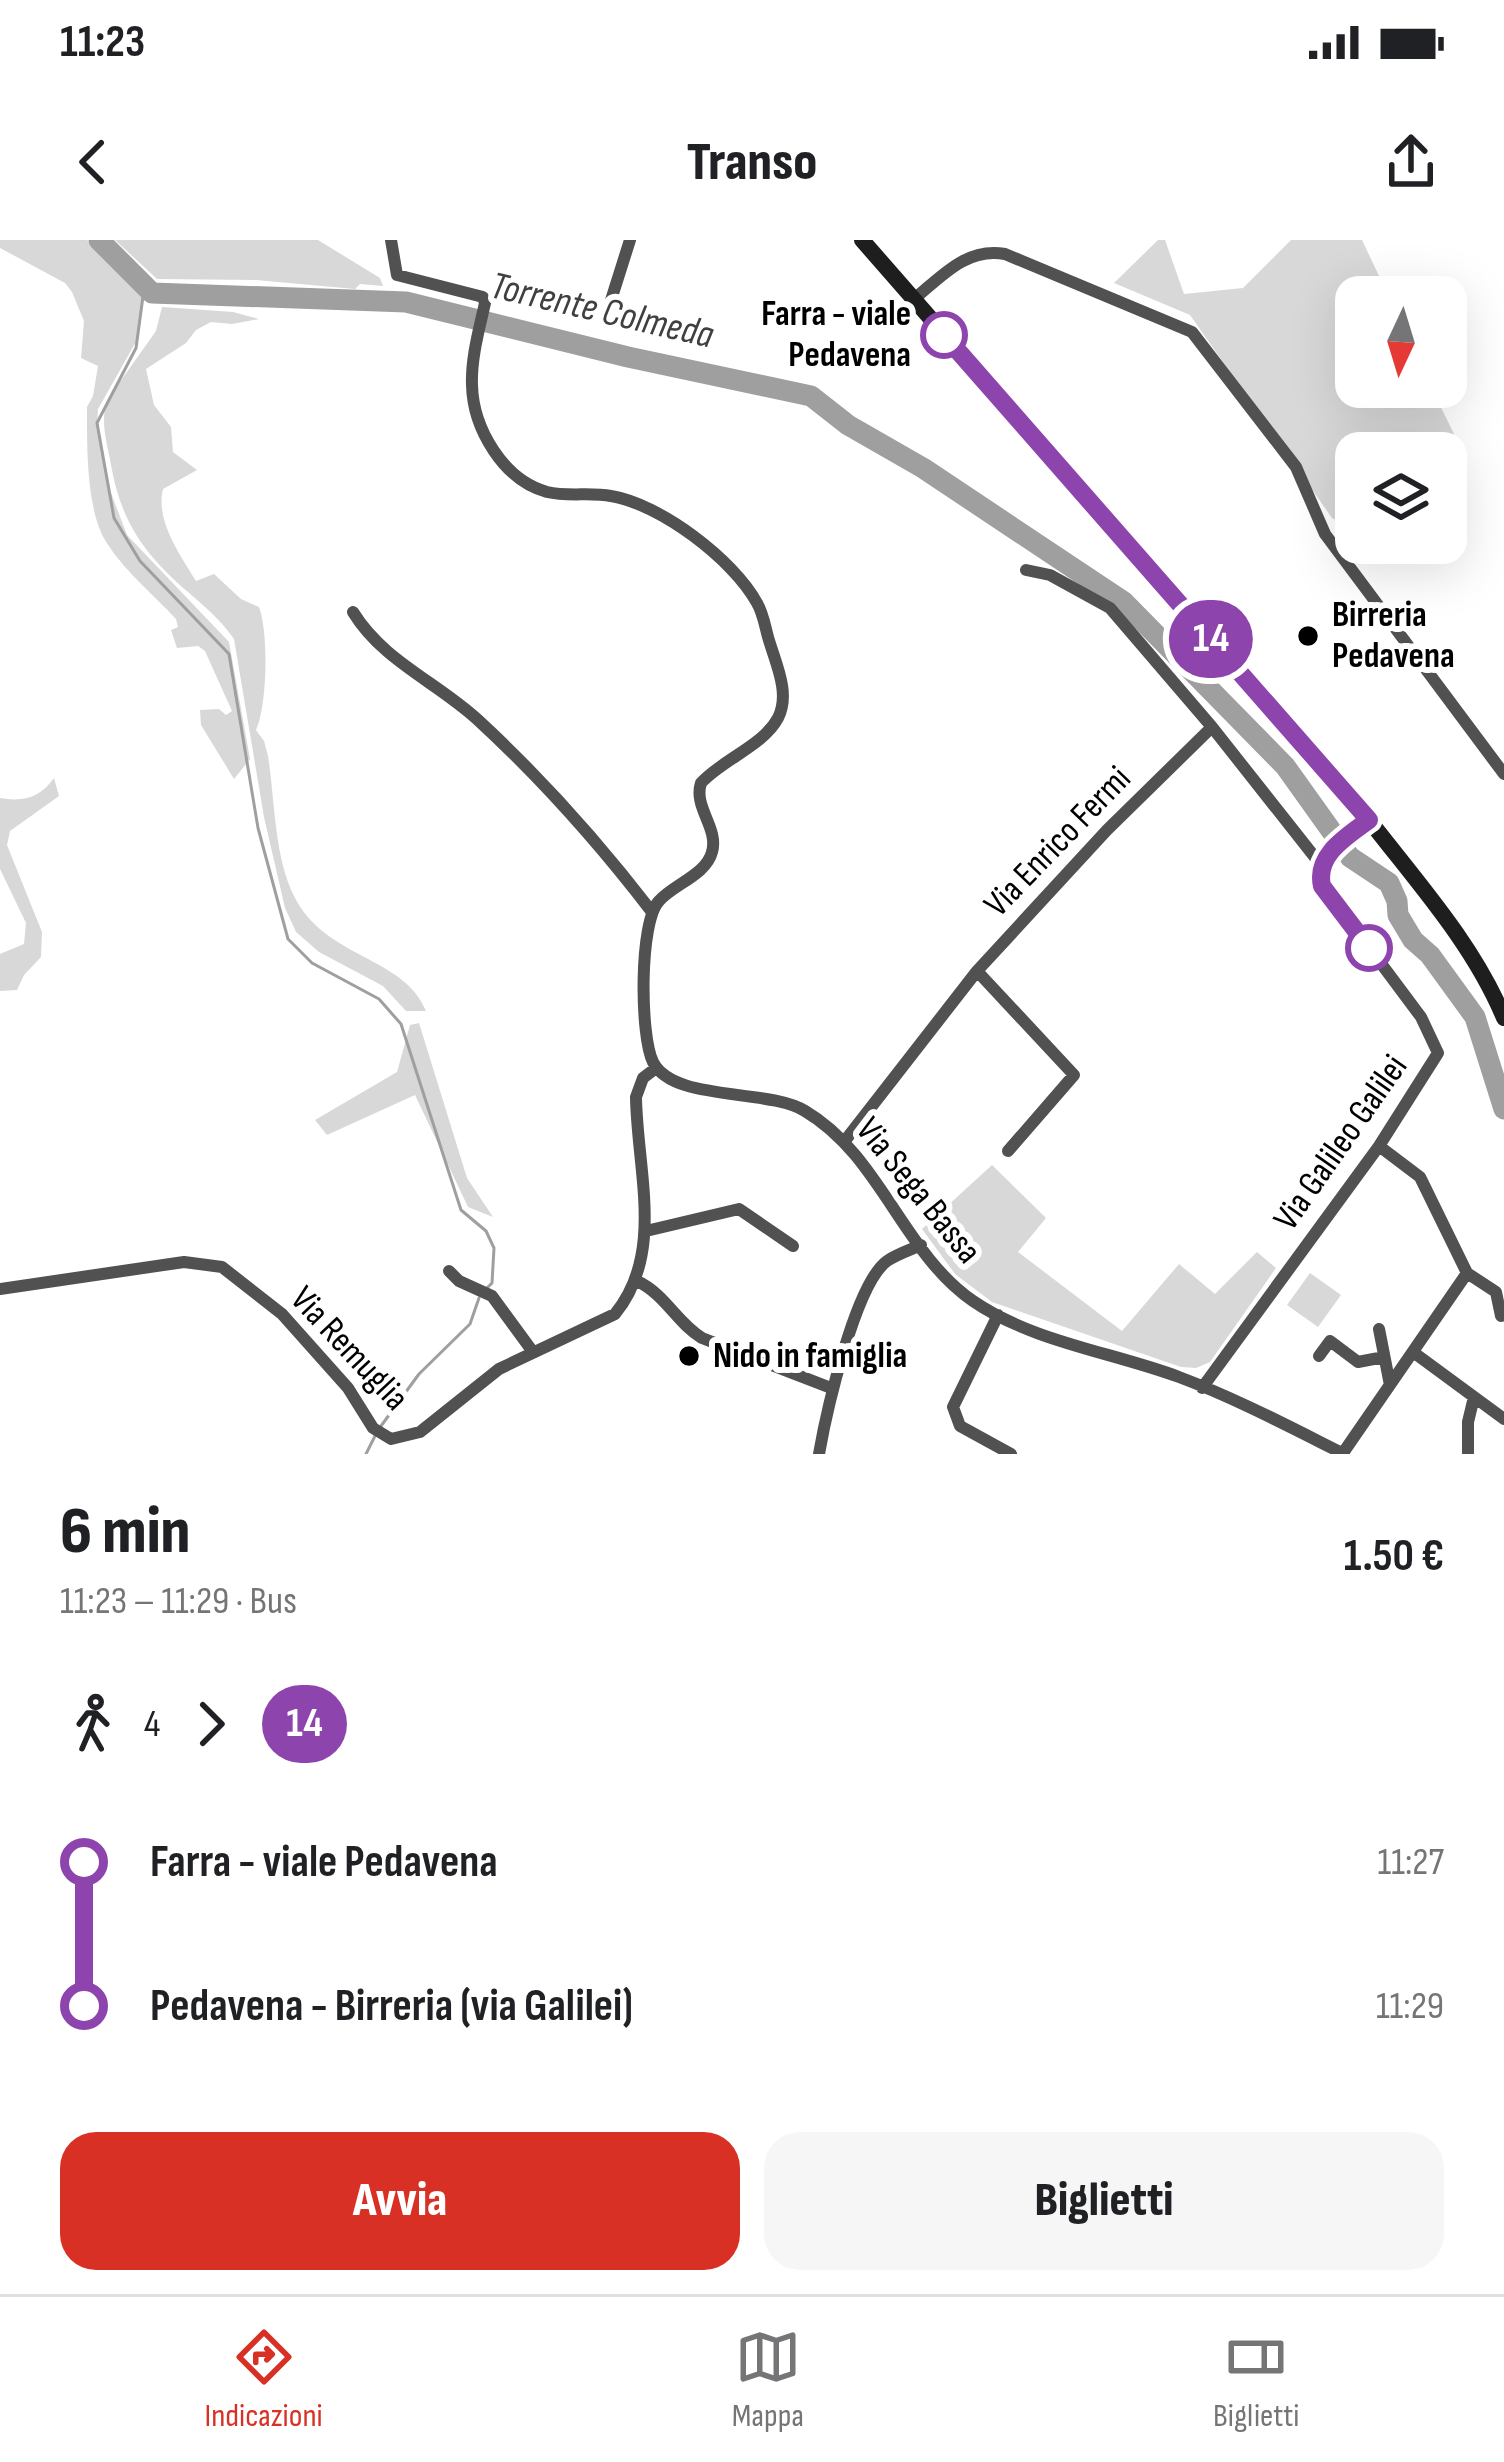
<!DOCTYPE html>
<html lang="it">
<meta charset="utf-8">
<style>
body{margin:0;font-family:"Sofia Sans Condensed",sans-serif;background:#f6f6f6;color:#202124;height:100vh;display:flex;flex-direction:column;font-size:45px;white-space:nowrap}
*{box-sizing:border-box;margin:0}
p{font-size:39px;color:#757577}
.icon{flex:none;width:66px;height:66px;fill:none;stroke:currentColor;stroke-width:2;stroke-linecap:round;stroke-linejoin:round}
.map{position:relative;height:1214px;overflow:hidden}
.sheet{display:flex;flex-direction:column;background:#fff;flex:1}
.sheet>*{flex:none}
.badge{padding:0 24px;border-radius:39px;font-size:42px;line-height:78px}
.needle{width:78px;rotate:184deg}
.buttons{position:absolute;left:1335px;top:36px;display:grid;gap:24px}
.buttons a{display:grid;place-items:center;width:132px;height:132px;border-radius:24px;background:#fff;box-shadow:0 12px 48px #0002;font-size:60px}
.map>.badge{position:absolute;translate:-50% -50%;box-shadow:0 0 0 6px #fff}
.legs{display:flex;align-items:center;gap:18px;height:132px;padding:0 60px;font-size:39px}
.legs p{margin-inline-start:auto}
.head{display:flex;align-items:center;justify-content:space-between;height:204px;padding:0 60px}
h1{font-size:66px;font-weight:800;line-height:90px}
.cta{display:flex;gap:24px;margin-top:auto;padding:24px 60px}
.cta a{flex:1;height:138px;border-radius:36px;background:#d93025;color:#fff;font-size:48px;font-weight:800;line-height:138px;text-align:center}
.cta a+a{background:#f6f6f6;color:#202124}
ul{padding:0 60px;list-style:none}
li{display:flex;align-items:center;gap:42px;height:144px;font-size:45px}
li i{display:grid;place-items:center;width:18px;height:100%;margin:0 15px;background:currentColor}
li i::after{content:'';width:30px;height:30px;margin:-15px;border:9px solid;border-radius:50%;background:#fff}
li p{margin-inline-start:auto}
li:first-child i{background:linear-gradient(#0000 50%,currentColor 0)}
li:last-child i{background:linear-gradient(currentColor 50%,#0000 0)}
.status{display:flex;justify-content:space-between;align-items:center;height:84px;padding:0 60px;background:#fff;direction:ltr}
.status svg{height:33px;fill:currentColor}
header{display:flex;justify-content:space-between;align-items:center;height:156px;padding:0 60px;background:#fff;font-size:54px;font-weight:800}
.tab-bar{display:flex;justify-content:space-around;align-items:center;height:168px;border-top:3px solid #e0e0e0;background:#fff;font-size:33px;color:#757577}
.tab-bar a{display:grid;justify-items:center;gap:6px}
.tab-bar .active{color:#d93025}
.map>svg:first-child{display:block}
.green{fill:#d8d8d8}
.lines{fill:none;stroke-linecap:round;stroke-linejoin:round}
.stream{stroke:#9f9f9f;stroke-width:3}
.river{stroke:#9f9f9f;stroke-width:21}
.street{stroke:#515151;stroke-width:12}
.secondary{stroke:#1e1e1e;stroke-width:16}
.line-1-casing{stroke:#fff;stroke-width:27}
.line-1{stroke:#8e44ad;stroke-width:18}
.stop-1-dot{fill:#fff;stroke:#8e44ad;stroke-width:6}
.poi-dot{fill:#000;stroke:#fff;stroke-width:4.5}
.labels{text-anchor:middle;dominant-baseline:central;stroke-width:12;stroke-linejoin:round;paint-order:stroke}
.stop-label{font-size:36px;font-weight:bold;fill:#000;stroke:#fff;text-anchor:end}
.poi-label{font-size:36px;font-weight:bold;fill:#000;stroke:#fff;text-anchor:start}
.street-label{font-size:36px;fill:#000;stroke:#fff}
.water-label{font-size:39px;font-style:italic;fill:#404040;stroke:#fff}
</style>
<div class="status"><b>11:23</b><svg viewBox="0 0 49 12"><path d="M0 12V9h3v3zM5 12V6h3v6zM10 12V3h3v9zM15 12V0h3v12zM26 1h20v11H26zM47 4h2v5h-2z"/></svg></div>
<header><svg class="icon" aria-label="back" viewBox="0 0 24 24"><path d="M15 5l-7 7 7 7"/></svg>Transo<svg class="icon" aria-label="share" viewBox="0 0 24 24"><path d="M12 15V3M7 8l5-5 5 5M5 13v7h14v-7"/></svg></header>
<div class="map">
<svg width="1504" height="1214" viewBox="0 0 1504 1214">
<rect width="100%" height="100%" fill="#fff"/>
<path class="green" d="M0,0H87L109,16L118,15L145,45L137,100L98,169L97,187L108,245L127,295L229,402L250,519L234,539L201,485L200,470L219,469L226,475L232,471L205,411L198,406L177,408L171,390L178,387L176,379C152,353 123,330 105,300C86,268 87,204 87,167L93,156L98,126L81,118L84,81L72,52L65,43L0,8Z
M115,0H318L380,38L383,46L360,44L355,49L256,40L157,39Z
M1158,0H1165L1184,54L1243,48L1291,0H1362L1389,57H1356V147H1431L1454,194L1446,216L1356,213V291L1332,278L1190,75L1114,43Z
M162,67L233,72L259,79L232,84L211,82L196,90L186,103L146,129L154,165L171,187L173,212L197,230L163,249C155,281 181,316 196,341L214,334L241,359L259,367C269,394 267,467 256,490L264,501L268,516C275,560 274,616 294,656C325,719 404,716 426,771H406L383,746L319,712L296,692L285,668L264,577L234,399C221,380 205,367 188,352C144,314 121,282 111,225C107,202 100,183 107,160L156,91Z
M54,538L59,556L10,591L7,605L42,692L41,717L24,735L17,750L0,751V714L24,704L26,683L0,629V558C23,562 40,558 54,538Z
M419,783L467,938L493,977L468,967L415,855L327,895L315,880L397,832L410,785Z
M992,925L1046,978L1018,1012L1122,1091L1179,1024L1215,1054L1257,1012L1276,1028L1210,1122L1196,1128L1181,1127L992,1062L955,1034L922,989Z
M1310,1033L1341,1055L1318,1087L1287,1065Z"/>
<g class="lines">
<path class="stream" d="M144,49L136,108L97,183L114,278L140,321L229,414L258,588L288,699L312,723L379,759L401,784L461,970L486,991L494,1008L492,1043L485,1050
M381,1186L419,1134L470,1084L479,1058
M366,1214L376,1194"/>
<path class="river" d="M99,0L152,53L406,62L628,117L811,156L848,185L923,228L1124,362L1285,526L1350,617L1389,643L1397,661L1398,675L1413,700L1430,715L1475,777L1504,869"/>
<path class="street" d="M391,0L397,35L483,57L485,63C479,90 471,118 472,145C473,188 503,240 547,252C568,257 590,252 611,256C660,264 733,319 757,363C763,373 765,386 768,397C775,422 791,453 778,478C763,506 723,519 701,543C693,567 719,588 712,612C706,635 674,644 659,661C639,682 640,796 653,822C673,862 767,848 805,871C880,915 903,1013 973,1061C1033,1102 1112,1112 1179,1137C1235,1158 1290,1187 1344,1214
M913,60C941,37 966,7 1005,14L1192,92L1296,227L1325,294L1504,534
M606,76L630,0
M1026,330L1050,335L1110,368L1212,487L1321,625
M353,372C383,421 437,442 478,480C542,539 599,603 652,672
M977,731L1074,835L1008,911
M844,902L977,731L1107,590L1212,487
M646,991L739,969L793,1006
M449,1031L459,1041L492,1056L533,1112
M1467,1033L1496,1052L1501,1076
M637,1041C665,1054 677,1083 702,1098L831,1148
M0,1049L184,1022L222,1027L282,1074L348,1148L373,1188L391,1199L420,1192L499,1129L615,1074C665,1013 637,930 636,857L643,838L656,828
M998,1075L953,1167L960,1186L1011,1214
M1379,1089L1390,1145
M1413,1112L1504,1179
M1319,1116L1330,1101L1358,1122L1384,1117
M1202,1148L1379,906L1438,813L1421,777L1321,643L1323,620L1369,580
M1343,1213L1467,1033L1420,937L1379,906
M819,1214C826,1174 855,1044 887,1021C897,1014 910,1010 921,1005
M1468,1214V1182L1474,1157"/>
<path class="secondary" d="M862,0L1369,580C1417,642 1474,705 1504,778"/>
</g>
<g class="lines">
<defs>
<path id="line-1" d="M944,95L1369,580C1346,597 1315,615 1322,646L1369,708"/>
</defs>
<use href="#line-1" class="line-1-casing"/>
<use href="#line-1" class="line-1"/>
</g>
<g class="stop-1-dot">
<circle cx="944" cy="95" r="21"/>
<circle cx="1369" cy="708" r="21"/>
</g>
<g class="poi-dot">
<circle cx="1308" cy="396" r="12"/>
<circle cx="689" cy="1116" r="12"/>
</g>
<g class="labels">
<g class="stop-label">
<text x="911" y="74">Farra - viale<tspan x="911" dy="41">Pedavena</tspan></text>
</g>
<g class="poi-label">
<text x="1332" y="375">Birreria<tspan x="1332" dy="41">Pedavena</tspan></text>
<text x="713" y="1116">Nido in famiglia</text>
</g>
<g class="street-label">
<text transform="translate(1058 602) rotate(-46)">Via Enrico Fermi</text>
<text transform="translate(1341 903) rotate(-55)">Via Galileo Galilei</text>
<text transform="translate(918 951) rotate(51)">Via Sega Bassa</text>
<text transform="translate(349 1109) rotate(47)">Via Remuglia</text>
</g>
<g class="water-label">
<text transform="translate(602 71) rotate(13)">Torrente Colmeda</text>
</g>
</g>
</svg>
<div class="buttons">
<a><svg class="needle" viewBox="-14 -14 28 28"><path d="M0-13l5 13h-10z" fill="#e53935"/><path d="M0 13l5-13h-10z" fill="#757577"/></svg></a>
<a><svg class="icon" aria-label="layers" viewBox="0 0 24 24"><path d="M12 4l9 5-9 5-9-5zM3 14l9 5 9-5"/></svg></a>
</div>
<b class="badge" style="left:1211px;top:399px;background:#8e44ad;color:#fff">14</b>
</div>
<section class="sheet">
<div class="head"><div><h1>6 min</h1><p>11:23 – 11:29 · Bus</p></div><b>1.50 €</b></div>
<div class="legs"><svg class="icon" aria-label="walk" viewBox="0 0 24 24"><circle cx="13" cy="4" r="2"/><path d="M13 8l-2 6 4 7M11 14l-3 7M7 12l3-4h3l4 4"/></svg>4<svg class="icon" aria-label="forward" viewBox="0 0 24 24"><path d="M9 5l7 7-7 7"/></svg><b class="badge" style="background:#8e44ad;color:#fff">14</b></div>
<ul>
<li><i style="color:#8e44ad"></i><b>Farra - viale Pedavena</b><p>11:27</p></li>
<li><i style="color:#8e44ad"></i><b>Pedavena - Birreria (via Galilei)</b><p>11:29</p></li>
</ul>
<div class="cta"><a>Avvia</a><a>Biglietti</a></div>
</section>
<nav class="tab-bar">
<a class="active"><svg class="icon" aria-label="directions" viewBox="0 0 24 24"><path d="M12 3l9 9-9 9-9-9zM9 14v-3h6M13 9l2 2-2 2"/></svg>Indicazioni</a>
<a><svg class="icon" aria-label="map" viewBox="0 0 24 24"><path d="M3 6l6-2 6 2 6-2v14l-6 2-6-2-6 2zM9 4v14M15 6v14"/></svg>Mappa</a>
<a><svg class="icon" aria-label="tickets" viewBox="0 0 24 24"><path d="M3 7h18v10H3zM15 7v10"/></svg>Biglietti</a>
</nav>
